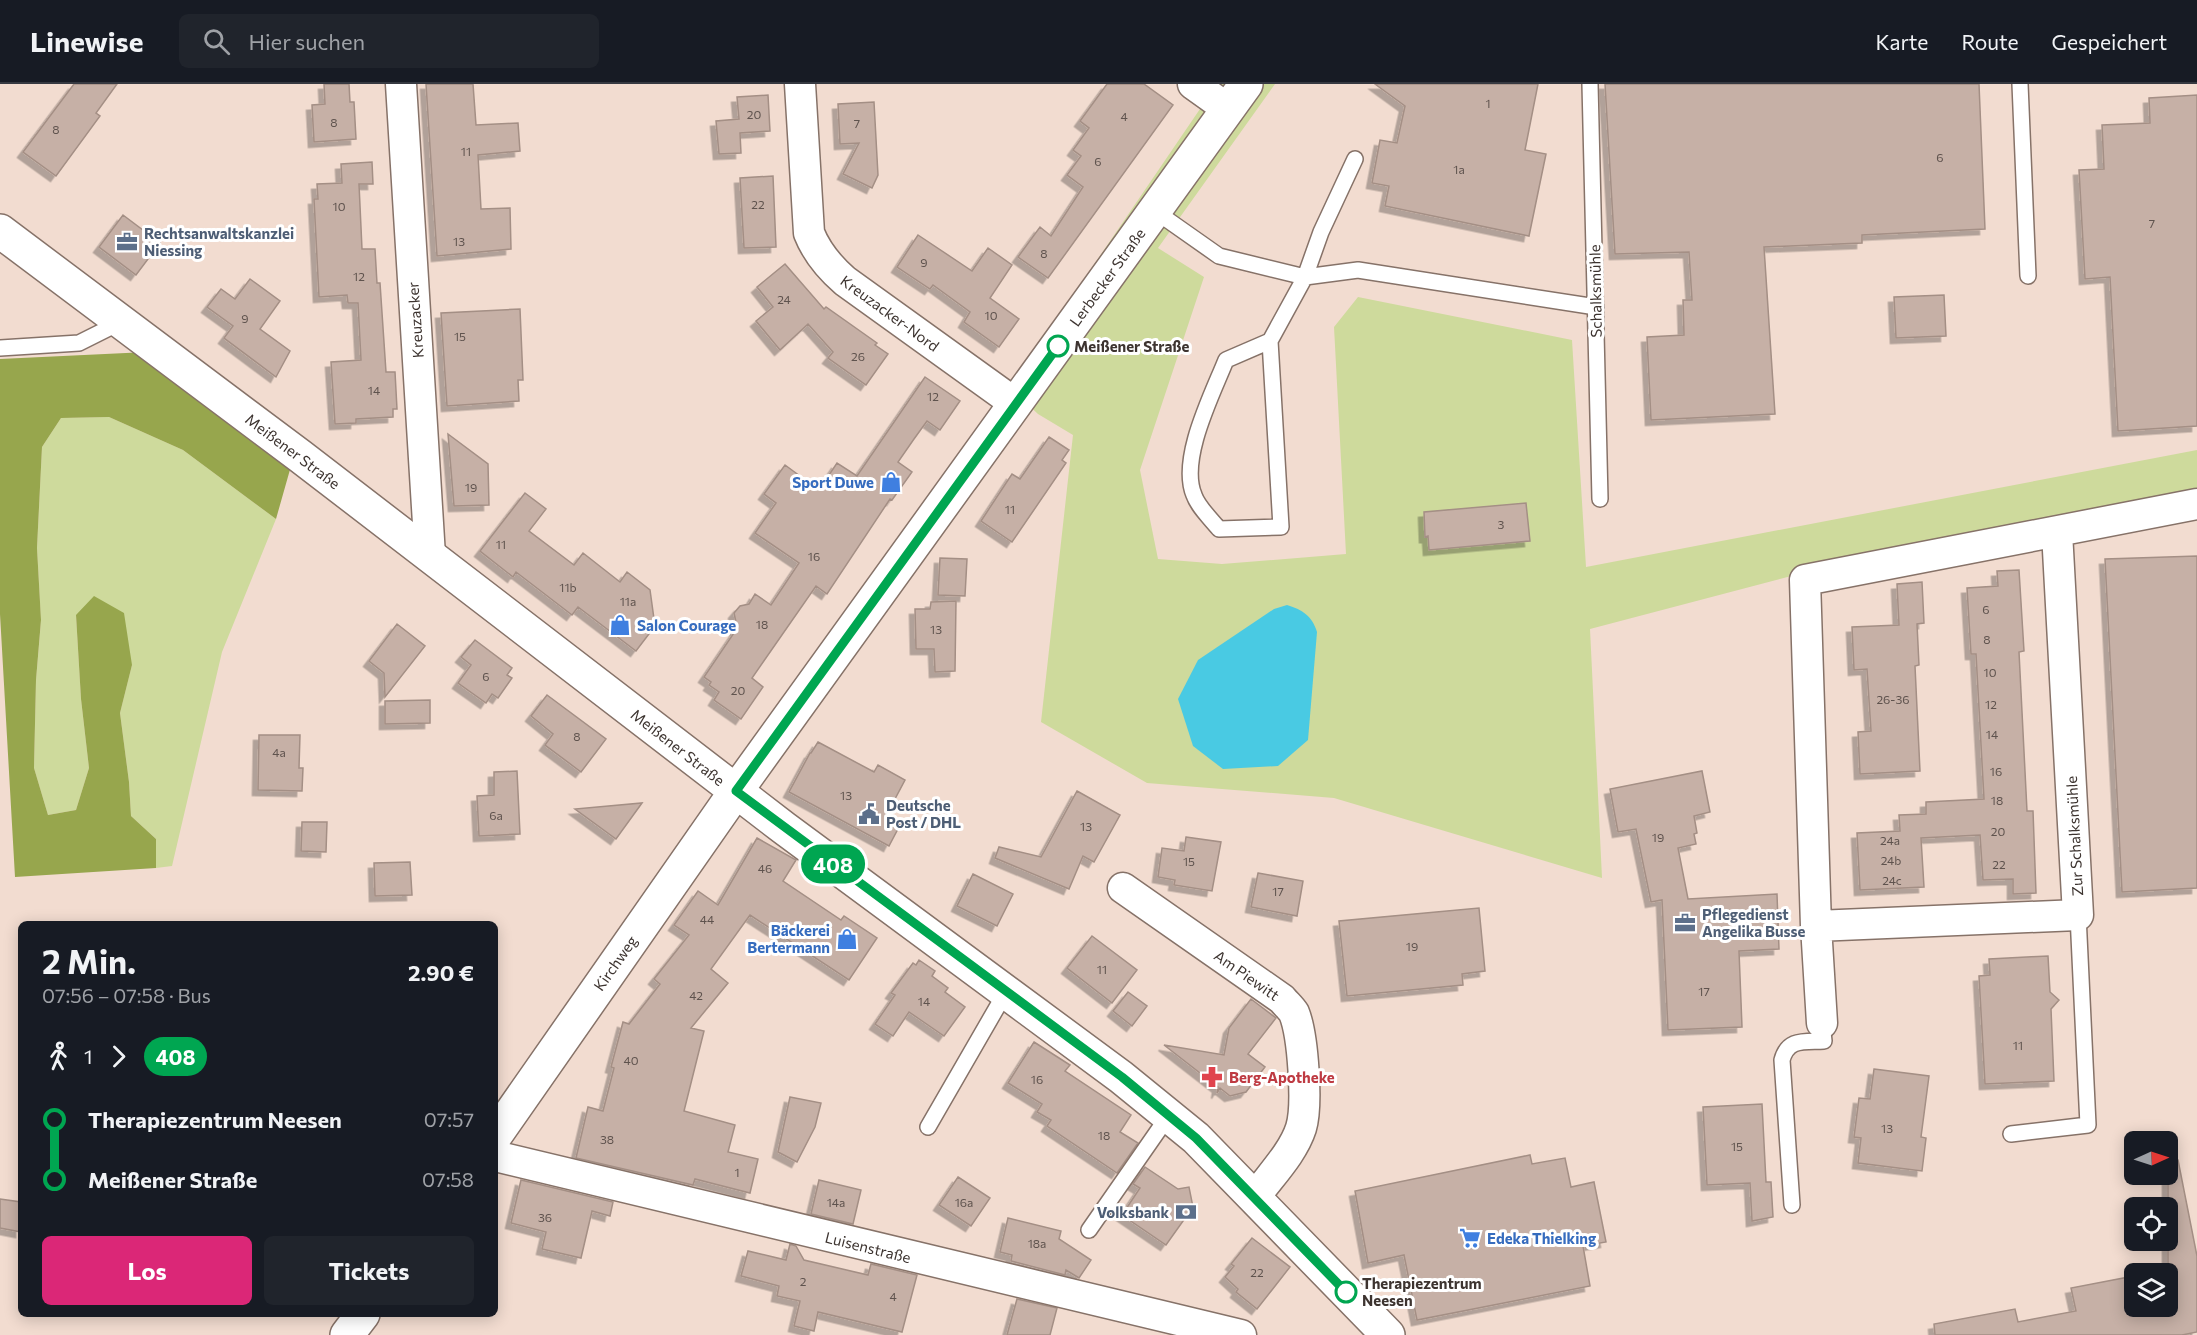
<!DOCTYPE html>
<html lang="de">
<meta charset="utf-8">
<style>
body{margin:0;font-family:Commissioner,sans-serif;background:#20242c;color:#f1f3f6;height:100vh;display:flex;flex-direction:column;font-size:22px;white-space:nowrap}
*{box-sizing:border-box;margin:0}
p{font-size:20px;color:#9ea1a6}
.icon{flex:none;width:33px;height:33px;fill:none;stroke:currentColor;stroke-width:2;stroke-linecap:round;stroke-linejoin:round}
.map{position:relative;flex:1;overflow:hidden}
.details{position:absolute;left:18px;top:837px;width:480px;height:396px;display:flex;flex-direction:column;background:#171b24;border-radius:9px;box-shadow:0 3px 15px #0003}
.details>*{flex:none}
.badge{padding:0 12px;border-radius:20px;font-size:21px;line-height:39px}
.needle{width:39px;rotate:87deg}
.controls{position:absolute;left:2124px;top:1047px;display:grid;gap:12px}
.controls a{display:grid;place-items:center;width:54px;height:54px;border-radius:9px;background:#171b24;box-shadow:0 3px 15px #0003;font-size:30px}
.map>.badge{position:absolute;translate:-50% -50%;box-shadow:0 0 0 3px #fff}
.legs{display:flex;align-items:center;gap:9px;height:66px;padding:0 24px;font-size:20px}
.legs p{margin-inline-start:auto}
.headline{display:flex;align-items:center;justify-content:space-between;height:102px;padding:0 24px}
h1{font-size:33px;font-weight:700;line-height:45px}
.button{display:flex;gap:12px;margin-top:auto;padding:12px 24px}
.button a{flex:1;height:69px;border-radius:9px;background:#db2777;color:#fff;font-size:24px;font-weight:700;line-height:69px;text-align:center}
.button a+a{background:#20242c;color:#f1f3f6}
ul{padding:0 24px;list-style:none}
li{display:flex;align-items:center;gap:21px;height:60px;font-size:22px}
li i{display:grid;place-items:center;width:9px;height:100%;margin:0 8px;background:currentColor}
li i::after{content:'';width:15px;height:15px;margin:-8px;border:4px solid;border-radius:50%;background:#171b24}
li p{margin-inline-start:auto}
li:first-child i{background:linear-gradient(#0000 50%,currentColor 0)}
li:last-child i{background:linear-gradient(currentColor 50%,#0000 0)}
header{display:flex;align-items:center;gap:36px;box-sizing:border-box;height:84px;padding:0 30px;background:#171b24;border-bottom:2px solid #363941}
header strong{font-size:28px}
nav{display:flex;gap:33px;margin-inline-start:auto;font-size:21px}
.search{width:420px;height:54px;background:#20242c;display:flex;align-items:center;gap:15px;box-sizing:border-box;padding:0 21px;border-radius:9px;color:#9ea1a6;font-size:22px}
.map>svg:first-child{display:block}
.green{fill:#ceda9c}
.forest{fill:#97a64d}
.water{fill:#49cae3}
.building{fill:#c6b0a6;stroke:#a48f85;stroke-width:1.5;filter:url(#shadow)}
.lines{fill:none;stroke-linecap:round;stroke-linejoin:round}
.lane-casing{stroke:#867268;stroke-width:18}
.street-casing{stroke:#867268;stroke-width:33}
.secondary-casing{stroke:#867268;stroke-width:36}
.lane{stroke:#fff;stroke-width:15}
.street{stroke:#fff;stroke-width:30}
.secondary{stroke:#fff;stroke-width:33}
.line-1-casing{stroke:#fff;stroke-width:14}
.line-1{stroke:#00a651;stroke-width:9}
.stop-1-dot{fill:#fff;stroke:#00a651;stroke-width:3}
.labels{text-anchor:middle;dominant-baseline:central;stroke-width:6;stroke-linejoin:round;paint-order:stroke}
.number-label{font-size:12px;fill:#5f534e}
.service-label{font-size:15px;font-weight:bold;fill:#4e5e75;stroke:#fff;text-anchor:start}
.street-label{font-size:15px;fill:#3d3430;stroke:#fff}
.stop-label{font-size:15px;font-weight:bold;fill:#3d3430;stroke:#fff;text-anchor:start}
.shop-label{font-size:15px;font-weight:bold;fill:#366cbe;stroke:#fff;text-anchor:end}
.health-label{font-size:15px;font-weight:bold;fill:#be3a42;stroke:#fff;text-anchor:start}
</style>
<header>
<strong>Linewise</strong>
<div class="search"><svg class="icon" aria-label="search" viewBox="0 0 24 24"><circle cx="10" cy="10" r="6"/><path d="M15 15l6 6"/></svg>Hier suchen</div>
<nav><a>Karte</a><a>Route</a><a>Gespeichert</a></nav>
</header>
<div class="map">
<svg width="2197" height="1251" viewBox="0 0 2197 1251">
<defs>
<filter id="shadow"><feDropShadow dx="-5.5" dy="5.5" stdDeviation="0" flood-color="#0004"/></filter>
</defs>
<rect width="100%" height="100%" fill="#f2dcd0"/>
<path class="green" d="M1217,0H1275L1158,164L1204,193L1140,386L1158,475L1222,480L1346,470L1334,243L1358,213L1572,256L1586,483L2197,366V418L1795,491L1590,545L1602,794L1334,714L1147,699L1041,638L1073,351L1038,330L1010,304Z
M109,333L183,366L276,435L222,568L172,782L156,784V755L131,732L129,698L120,629L132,581L76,531L81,615L89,684L76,726L48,731L34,684L36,596L41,537L37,464L42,363L61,334Z"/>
<path class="forest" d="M147,268L293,375L276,435L183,366L109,333L61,334L42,363L37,464L41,536L36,596L34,684L48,731L76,726L89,684L81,615L76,531L94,512L124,529L132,581L120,629L129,698L131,732L156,755V784L15,793L0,530V275Z"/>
<path class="water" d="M1287,521C1303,526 1312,532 1317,548L1308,656L1278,682L1223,685L1193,662L1178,615L1198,576L1274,525Z"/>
<path class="building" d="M74,0H117L96,29L100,32L56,92L23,68Z
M324,0H349L350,18H354L356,55L314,58L312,21L325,20Z
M426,0H473L476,41L518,39L520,67L478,71L481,125L510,124L511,165L437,172Z
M1107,0H1144L1173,21L1048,194L1018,173L1040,143L1051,152L1083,103L1067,91L1081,72L1073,66L1089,44L1080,37Z
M1375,0H1538L1525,66L1546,70L1529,152L1385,122L1389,102L1372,99L1380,56L1397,59L1405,22Z
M1605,0H1979L1985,145L1862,151V159L1764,163L1775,330L1651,336L1647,253L1684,251L1683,216H1692L1689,168L1615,170Z
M768,11L770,47L740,49L741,69L719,70L716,37L739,35L737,13Z
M2197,11V342L2118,347L2110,193L2085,195L2079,86L2104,85L2102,41L2150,39L2149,14Z
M874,18L878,91L872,104L843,90L859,59L840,60L838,20Z
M372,78L373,100H359L362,165H375L377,199H380L386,288H395L397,325H393V333L356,335V339L335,340L331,278L361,276L358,219H348L347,211L319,213L314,115H318L317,100L342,99L341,80Z
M773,92L776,163L744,164L740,94Z
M123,131L160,159L136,191L99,163Z
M918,151L972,187L988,164L1012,181L990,214L1019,235L999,263L964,238L970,228L933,201L930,205L897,183Z
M785,180L824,225L826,223L877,259L875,261L888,270L866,301L828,274L833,268L808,240L780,266L756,237L773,223L757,203Z
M250,195L280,217L260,245L290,267L276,293L224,254L233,242L207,223L221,205L235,215Z
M1944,211L1946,252L1896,254L1894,213Z
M520,225L523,296H518L519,317L447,322L441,229Z
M925,293L960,317L940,346L927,337L914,355L898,378L912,388L892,416L890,415L827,510L816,502L752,594L763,603L741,635L714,616L719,608L709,601L711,598L704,593L736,546L732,543L736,538L734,529L740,522L749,520L755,510L771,521L799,479L755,449L776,419L764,410L785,381L819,406L837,379L857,392Z
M448,350L488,380L489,421L454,422Z
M1049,353L1069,366L1062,376L1066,379L1012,458L981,437L1012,390L1020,395Z
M525,409L546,425L529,447L574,481L583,469L620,498L627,488L650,506L655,542L636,567L578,523L572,531L516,488L513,493L480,467Z
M1526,419L1530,457L1429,466L1428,452L1425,453L1424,428Z
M2197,472V804L2122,808L2105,475Z
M940,474L967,475L965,512L938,511Z
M2019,486L2024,567L2019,568L2027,727H2033L2036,809L2013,810V795L1983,796L1980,751L1921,754L1924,803L1860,806L1857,749L1900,747L1899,731L1926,730V718L1984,715L1976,570H1971L1967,504L1998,502L1997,487Z
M1922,498L1924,539L1917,540L1919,581L1915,582L1920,687L1860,690L1858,648L1871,647L1867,585L1854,586L1852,543L1899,541L1897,500Z
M956,517L955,587L935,588L934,565H916L915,525H930L931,518Z
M397,540L425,562L385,613L384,589L369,577Z
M475,556L512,584L507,591L512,594L498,614L492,610L486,619L458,599L471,581L461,573Z
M547,611L606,655L581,688L545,661L553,650L531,632Z
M430,616V639L385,640V617Z
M259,651H300L299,684H303L302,707L258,706Z
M818,658L874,688L878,681L905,696L895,715L898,717L889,735L900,741L889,762L789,708L810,669H811Z
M517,687L520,750L479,752L477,712L494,711V688Z
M1702,687L1710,728L1694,732L1697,749L1694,750L1696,760L1678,764L1688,815L1777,810L1779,865L1739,867L1742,943L1668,946L1662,816L1651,818L1636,745L1618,748L1610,705Z
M1077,707L1120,731L1094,778L1083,772L1069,805L995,774L999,763L1041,773Z
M642,719L616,755L575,725Z
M302,738H327L326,768L301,767Z
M1186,753L1221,758L1212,807L1174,801L1175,796L1158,793L1162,764L1184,767Z
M757,754L796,776L783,797L841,836L844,832L877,854L849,896L750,831L711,885L728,899L691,944L704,947L684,1027L735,1041L728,1068L758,1075L750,1109L695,1095L693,1101L576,1074L588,1023L603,1027L614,984L611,983L623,938L629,940L660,900L654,895L689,851L674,841L698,807L718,821Z
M410,778L412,811L375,812L374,779Z
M1258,789L1303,797L1297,832L1251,823Z
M973,790L1013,810L997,842L957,822Z
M1479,824L1485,887L1462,890L1463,901L1347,912L1339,837Z
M1092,852L1137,886L1112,919L1067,884Z
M2048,872L2050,908L2059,916L2051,925L2054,997L1985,1000L1979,892L1990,891L1989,875Z
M919,876L935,887L932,892L948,904L945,908L965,923L944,952L909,928L893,952L875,940L895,911L891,909L913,879L916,881Z
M1128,908L1147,922L1132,942L1113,927Z
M1251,915L1276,934L1248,970L1265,983L1246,1008L1230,1012L1220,1004L1217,1009L1218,1003L1164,961L1224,971L1229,944Z
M1034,958L1070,981L1065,987L1131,1031L1120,1048L1138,1059L1117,1089L1047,1042L1051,1036L1037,1028L1042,1020L1008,999Z
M1874,985L1929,992L1921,1053L1926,1054L1922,1087L1858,1079L1861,1054L1854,1053L1859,1014L1870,1015Z
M790,1013L821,1019L815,1043L797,1078L778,1068Z
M1762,1020L1766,1098H1771L1773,1133L1752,1137L1750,1099L1707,1101L1703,1023Z
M1530,1071L1532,1080L1565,1074L1571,1103L1594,1098L1606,1158L1583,1162L1590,1202L1417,1236L1404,1171L1368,1179L1355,1107Z
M2178,1076L2197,1172V1248L2182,1251H1935L1934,1240L2015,1225L2018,1238L2076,1227L2071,1204L2134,1192V1222H2168V1190H2147L2168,1185V1077Z
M1145,1083L1178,1105L1189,1103L1193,1123L1166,1161L1122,1131L1140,1104L1133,1100Z
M958,1093L990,1114L971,1142L939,1121Z
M521,1096L613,1118L610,1132L592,1127L581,1174L542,1165L546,1148L511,1139Z
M819,1096L861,1106L853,1140L811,1130Z
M0,1115L21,1118V1148L0,1144Z
M1008,1134L1061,1147L1059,1155L1091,1176L1079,1194L1066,1186L1065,1191L1011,1177L1012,1171L1000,1168Z
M1252,1154L1290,1183L1257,1225L1236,1208L1238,1205L1225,1193L1234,1182L1231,1180Z
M790,1160L796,1162L804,1176L868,1191L871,1180L917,1191L902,1248L818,1228L814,1247L794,1242L800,1217L777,1212L779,1202L741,1192L748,1167L786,1176Z
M1017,1215L1057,1224L1050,1251H1007Z"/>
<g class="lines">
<defs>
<path id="lane" d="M1590,0L1600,415
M2020,0L2028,192
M1155,127L1219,172L1305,193L1358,186L1596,223
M1270,257L1226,276C1212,311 1179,375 1194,411C1198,423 1211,435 1219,445L1281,443L1270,257L1305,193L1321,148L1355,75
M0,264L79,259L121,238
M928,1043L1007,906
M2011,1050L2088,1041L2078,831
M1792,1121L1782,976C1788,954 1804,958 1824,957L1822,939
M1089,1146L1169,1031"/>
<path id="street" d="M401,0L430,472
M800,0L809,149C817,169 830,184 845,197L1016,320
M1193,0L1228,25
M1123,804L1282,915C1286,920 1291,924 1294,929C1303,951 1308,1021 1301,1044C1293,1069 1270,1092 1255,1113
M1816,842L2078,831L2057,448
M1822,939L1816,842L1805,496L2197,420
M495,1072L1241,1251"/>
<path id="secondary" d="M0,147L300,372L784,744L1121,993L1196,1054L1388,1251
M495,1052L736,707L1246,0
M347,1251L363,1230"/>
</defs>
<use href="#lane" class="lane-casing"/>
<use href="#street" class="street-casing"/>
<use href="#secondary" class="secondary-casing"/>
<use href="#lane" class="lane"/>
<use href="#street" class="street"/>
<use href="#secondary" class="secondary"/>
</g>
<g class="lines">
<defs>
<path id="line-1" d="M1058,262L736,707L1122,993L1196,1054L1346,1208"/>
</defs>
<use href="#line-1" class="line-1-casing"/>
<use href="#line-1" class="line-1"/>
</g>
<defs>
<symbol id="office-bare" viewBox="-9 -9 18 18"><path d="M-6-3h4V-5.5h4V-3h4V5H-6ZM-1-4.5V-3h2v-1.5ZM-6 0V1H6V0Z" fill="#5c6f8a" stroke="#fff" stroke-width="2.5" paint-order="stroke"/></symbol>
<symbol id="shop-bare" viewBox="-9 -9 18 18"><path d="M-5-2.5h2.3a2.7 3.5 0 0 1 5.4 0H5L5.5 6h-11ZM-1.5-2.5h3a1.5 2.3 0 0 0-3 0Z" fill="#3f7fe0" stroke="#fff" stroke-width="2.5" paint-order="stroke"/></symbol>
<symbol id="civic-bare" viewBox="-9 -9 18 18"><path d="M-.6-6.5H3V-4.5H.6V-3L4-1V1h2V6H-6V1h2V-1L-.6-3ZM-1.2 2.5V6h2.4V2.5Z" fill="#5c6f8a" stroke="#fff" stroke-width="2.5" paint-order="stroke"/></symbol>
<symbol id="pharmacy-bare" viewBox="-9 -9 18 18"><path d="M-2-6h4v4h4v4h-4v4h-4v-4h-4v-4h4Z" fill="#e0444e" stroke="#fff" stroke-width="2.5" paint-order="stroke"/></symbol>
<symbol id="bank-bare" viewBox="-9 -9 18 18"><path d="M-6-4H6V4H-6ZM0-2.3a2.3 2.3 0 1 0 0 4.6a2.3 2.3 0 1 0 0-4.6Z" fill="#5c6f8a" stroke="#fff" stroke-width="2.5" paint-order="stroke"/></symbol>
<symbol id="supermarket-bare" viewBox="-9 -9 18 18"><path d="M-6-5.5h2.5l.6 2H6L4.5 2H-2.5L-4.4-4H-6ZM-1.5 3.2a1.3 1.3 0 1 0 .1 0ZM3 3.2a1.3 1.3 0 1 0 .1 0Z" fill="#3f7fe0" stroke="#fff" stroke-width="2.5" paint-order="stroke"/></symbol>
</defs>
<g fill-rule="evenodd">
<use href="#office-bare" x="112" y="143" width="30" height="30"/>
<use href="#shop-bare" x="876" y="383" width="30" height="30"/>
<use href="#shop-bare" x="605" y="526" width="30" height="30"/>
<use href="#civic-bare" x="854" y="715" width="30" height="30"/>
<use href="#office-bare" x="1670" y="824" width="30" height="30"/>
<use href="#shop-bare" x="832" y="840" width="30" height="30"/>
<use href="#pharmacy-bare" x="1197" y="978" width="30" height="30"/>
<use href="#bank-bare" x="1171" y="1113" width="30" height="30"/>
<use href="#supermarket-bare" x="1455" y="1139" width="30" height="30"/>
</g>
<g class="stop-1-dot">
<circle cx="1058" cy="262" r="10"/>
<circle cx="1346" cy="1208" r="10"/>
</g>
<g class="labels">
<g class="number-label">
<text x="1488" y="19">1</text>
<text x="754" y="30">20</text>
<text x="1124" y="32">4</text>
<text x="334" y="38">8</text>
<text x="857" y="39">7</text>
<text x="56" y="45">8</text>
<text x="466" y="67">11</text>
<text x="1940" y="73">6</text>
<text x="1098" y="77">6</text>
<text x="1459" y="85">1a</text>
<text x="758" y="120">22</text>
<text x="339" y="122">10</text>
<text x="2152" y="139">7</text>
<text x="459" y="157">13</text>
<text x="1044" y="169">8</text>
<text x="924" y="178">9</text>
<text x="359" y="192">12</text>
<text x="784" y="215">24</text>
<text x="991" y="231">10</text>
<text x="245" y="234">9</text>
<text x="460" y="252">15</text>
<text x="858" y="272">26</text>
<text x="374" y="306">14</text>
<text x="933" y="312">12</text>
<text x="471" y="403">19</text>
<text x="1010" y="425">11</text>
<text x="1501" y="440">3</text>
<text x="501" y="460">11</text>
<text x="814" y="472">16</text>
<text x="568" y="503">11b</text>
<text x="628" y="517">11a</text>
<text x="1986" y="525">6</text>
<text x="762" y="540">18</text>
<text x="936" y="545">13</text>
<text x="1987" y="555">8</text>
<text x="1990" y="588">10</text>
<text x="486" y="592">6</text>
<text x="738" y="606">20</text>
<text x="1893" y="615">26-36</text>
<text x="1991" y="620">12</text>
<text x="1992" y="650">14</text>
<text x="577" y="652">8</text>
<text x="279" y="668">4a</text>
<text x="1996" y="687">16</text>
<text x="846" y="711">13</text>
<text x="1997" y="716">18</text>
<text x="496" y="731">6a</text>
<text x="1086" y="742">13</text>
<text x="1998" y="747">20</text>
<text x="1658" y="753">19</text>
<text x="1890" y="756">24a</text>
<text x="1891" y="776">24b</text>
<text x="1189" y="777">15</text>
<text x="1999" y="780">22</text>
<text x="765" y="784">46</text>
<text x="1892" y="796">24c</text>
<text x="1278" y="807">17</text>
<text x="707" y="835">44</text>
<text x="1412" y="862">19</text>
<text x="1102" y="885">11</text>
<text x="1704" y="907">17</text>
<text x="696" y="911">42</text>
<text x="924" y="917">14</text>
<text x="2018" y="961">11</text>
<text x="631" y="976">40</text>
<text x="1037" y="995">16</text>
<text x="1887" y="1044">13</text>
<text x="1104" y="1051">18</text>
<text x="607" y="1055">38</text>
<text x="1737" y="1062">15</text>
<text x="737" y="1088">1</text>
<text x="836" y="1118">14a</text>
<text x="964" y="1118">16a</text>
<text x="545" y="1133">36</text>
<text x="1037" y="1159">18a</text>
<text x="1257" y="1188">22</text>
<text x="803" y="1197">2</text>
<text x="893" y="1212">4</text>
</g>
<g class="service-label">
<text x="144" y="149">Rechtsanwaltskanzlei<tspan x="144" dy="17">Niessing</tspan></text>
<text x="886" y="721">Deutsche<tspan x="886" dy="17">Post / DHL</tspan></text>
<text x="1702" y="830">Pflegedienst<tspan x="1702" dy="17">Angelika Busse</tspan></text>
<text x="1169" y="1128" text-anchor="end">Volksbank</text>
</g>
<g class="street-label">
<text transform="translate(1107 193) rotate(-54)">Lerbecker Straße</text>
<text transform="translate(1595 207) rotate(-91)">Schalksmühle</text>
<text transform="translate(890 229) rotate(36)">Kreuzacker-Nord</text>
<text transform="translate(415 236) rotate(-94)">Kreuzacker</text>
<text transform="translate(293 367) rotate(37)">Meißener Straße</text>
<text transform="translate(678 663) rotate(38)">Meißener Straße</text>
<text transform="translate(2074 752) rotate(-93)">Zur Schalksmühle</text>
<text transform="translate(615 879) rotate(-55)">Kirchweg</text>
<text transform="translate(1247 891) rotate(35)">Am Piewitt</text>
<text transform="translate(868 1163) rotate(14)">Luisenstraße</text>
</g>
<g class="stop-label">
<text x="1074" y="262">Meißener Straße</text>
<text x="1362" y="1199">Therapiezentrum<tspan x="1362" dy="17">Neesen</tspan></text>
</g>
<g class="shop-label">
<text x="874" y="398">Sport Duwe</text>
<text x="637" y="541" text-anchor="start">Salon Courage</text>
<text x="830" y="846">Bäckerei<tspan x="830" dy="17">Bertermann</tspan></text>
<text x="1487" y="1154" text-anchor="start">Edeka Thielking</text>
</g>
<g class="health-label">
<text x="1229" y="993">Berg-Apotheke</text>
</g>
</g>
</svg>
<div class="controls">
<a><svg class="needle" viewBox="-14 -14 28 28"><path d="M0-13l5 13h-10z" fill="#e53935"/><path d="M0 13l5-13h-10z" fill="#9ea1a6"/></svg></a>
<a><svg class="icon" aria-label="locate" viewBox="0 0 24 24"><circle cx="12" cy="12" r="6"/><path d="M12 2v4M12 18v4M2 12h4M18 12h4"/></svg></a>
<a><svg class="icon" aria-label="layers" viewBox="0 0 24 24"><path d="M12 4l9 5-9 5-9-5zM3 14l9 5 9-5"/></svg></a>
</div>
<b class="badge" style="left:833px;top:780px;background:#00a651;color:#fff">408</b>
<section class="details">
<div class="headline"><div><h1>2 Min.</h1><p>07:56 – 07:58 · Bus</p></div><b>2.90 €</b></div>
<div class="legs"><svg class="icon" aria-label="walk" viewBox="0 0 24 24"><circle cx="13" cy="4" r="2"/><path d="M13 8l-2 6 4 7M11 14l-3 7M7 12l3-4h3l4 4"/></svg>1<svg class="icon" aria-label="forward" viewBox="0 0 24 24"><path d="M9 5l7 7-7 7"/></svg><b class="badge" style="background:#00a651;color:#fff">408</b></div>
<ul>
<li><i style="color:#00a651"></i><b>Therapiezentrum Neesen</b><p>07:57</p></li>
<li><i style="color:#00a651"></i><b>Meißener Straße</b><p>07:58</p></li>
</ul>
<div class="button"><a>Los</a><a>Tickets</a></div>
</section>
</div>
